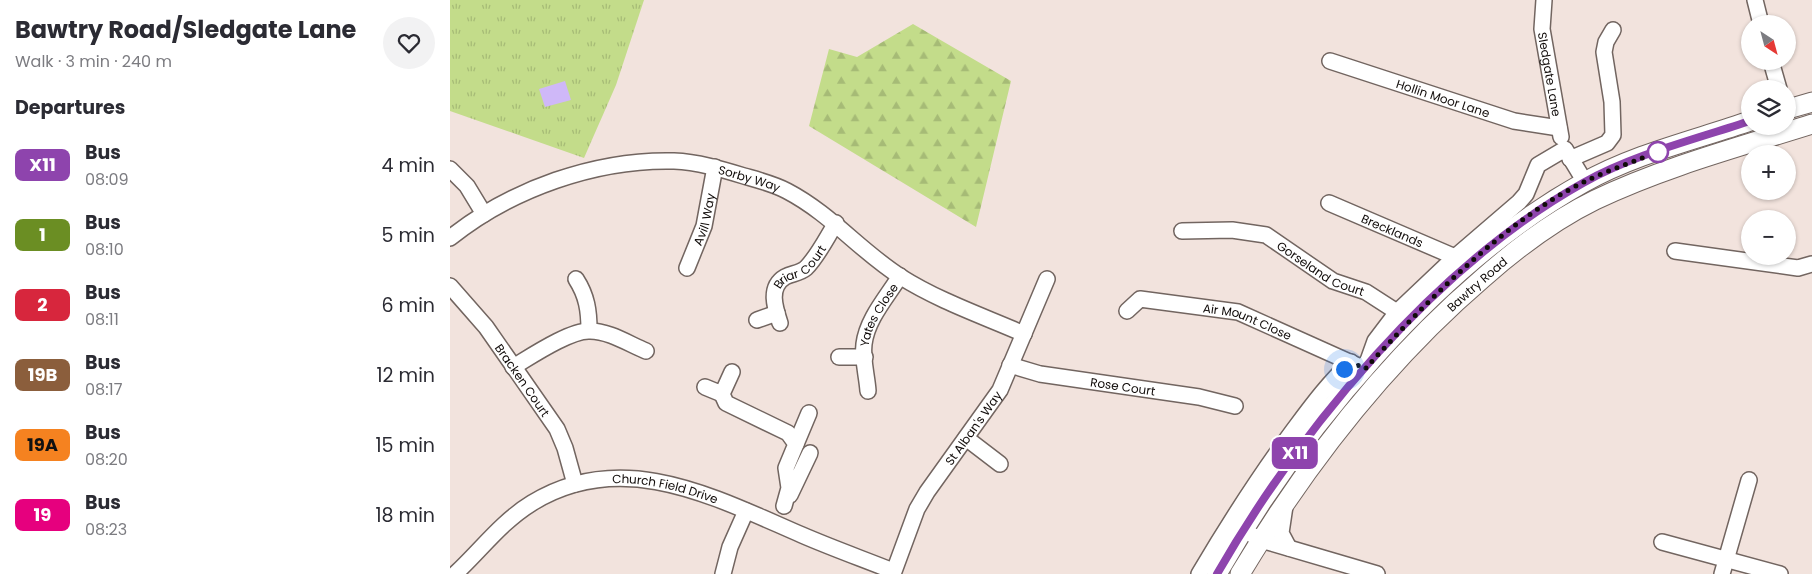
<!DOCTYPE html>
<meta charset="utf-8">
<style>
body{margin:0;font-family:Poppins,sans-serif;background:#f2f2f3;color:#2b2b33;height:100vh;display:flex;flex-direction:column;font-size:19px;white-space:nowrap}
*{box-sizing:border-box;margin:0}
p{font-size:16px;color:#7c7c81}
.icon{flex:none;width:28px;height:28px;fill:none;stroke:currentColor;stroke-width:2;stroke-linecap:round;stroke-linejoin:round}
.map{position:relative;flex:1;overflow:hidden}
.side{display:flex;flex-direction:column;background:#fff;width:450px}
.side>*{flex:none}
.badge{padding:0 10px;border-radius:8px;font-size:18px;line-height:32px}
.needle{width:32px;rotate:144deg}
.fabs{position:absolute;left:1291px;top:15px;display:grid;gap:10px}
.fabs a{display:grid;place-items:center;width:55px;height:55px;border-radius:50%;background:#fff;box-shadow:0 1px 4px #0004;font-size:25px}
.you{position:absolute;width:25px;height:25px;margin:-12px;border:4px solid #fff;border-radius:50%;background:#1a73e8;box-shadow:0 0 0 8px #1a73e833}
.map>.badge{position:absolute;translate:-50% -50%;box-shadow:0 0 0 2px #fff}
h2{padding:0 15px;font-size:19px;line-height:45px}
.round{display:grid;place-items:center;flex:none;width:52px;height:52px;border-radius:26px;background:#f2f2f3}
.headline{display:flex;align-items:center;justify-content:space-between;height:85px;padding:0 15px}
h1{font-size:24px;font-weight:700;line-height:38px}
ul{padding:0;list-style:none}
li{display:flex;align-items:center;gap:15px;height:70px;padding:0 15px}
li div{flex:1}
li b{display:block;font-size:19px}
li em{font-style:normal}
li .badge{min-width:55px;font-weight:700;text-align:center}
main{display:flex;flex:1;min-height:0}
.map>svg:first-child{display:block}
.forest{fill:url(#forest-firs)}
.park{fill:url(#park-tufts)}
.building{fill:#cfb8f8}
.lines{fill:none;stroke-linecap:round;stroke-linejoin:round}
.minor-casing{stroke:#726560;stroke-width:18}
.major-casing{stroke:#726560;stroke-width:21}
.minor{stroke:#fff;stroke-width:15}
.major{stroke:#fff;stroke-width:19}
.line-casing{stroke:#fff;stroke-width:11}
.line{stroke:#8e44ad;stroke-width:8}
.walk{stroke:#100b09;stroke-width:5;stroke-dasharray:0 9}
.stop-dot{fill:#fff;stroke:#8e44ad;stroke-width:2.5}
.labels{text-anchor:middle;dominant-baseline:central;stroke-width:5;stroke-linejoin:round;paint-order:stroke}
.street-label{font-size:12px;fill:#100b09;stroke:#fff}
</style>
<main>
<section class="side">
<div class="headline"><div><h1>Bawtry Road/Sledgate Lane</h1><p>Walk · 3 min · 240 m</p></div><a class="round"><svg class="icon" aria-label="heart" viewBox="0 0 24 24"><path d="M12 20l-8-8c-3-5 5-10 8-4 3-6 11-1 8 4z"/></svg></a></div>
<h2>Departures</h2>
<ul>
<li><span class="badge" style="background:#8e44ad;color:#fff">X11</span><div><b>Bus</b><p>08:09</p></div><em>4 min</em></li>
<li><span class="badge" style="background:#6b8e23;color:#fff">1</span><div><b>Bus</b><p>08:10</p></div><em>5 min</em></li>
<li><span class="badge" style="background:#d7263d;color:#fff">2</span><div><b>Bus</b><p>08:11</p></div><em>6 min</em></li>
<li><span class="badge" style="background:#8b5e3c;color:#fff">19B</span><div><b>Bus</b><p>08:17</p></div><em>12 min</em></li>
<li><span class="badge" style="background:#f58220;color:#111">19A</span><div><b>Bus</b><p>08:20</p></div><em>15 min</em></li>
<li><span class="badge" style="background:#e6007e;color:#fff">19</span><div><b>Bus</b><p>08:23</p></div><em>18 min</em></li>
</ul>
</section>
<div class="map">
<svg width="1362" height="574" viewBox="0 0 1362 574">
<defs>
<pattern id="forest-firs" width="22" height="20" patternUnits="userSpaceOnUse" patternTransform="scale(1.25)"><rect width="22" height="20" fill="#c3dc8a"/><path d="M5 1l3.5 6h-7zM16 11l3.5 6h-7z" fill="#a6bb76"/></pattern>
<pattern id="park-tufts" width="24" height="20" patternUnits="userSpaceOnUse" patternTransform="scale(1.25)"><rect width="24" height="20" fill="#c3dc8a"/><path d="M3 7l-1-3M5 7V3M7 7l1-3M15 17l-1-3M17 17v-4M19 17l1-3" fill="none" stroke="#a6bb76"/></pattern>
</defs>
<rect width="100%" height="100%" fill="#f2e3dd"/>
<path class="forest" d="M463,24L561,81L526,227L359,126L379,49L407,57Z"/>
<path class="park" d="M0,0H194L166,85L134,158L0,111Z"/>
<path class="building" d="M115,81L121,100L95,107L89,89Z"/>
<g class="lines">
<defs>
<g id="minor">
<path id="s1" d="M1094,0L1092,29L1111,137"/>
<path d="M1305,0L1311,24"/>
<path id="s2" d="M880,61L1064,121L1109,128"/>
<path d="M1321,61L1329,89"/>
<path d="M1120,159L1157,143L1163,135L1162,102L1154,52L1156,42L1163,30"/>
<path d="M0,169L17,186L34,214"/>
<path id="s3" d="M879,203L1005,257"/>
<path id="s4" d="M732,231L782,230L816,235L883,281L916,292L947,312"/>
<path id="s5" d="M0,238C61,189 146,159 224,161C248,162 271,169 294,176C308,180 324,184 337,191C381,214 410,251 451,277C489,301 533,316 574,334"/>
<path d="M1225,251L1348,268L1362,264"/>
<path id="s6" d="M237,268L254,226L265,167"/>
<path d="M126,279C137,296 139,311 139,330"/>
<path id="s7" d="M0,286L36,327L107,429L115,448L125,484"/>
<path id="s8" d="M677,311L690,299L788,312L915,369L925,341L947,312L1005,257L1069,202L1076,194L1088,165L1115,149L1135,182"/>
<path d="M307,320L327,313"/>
<path id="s9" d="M330,323C325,308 318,287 335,277C342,273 349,274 356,268C368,256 377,237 386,223"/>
<path d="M389,357H415"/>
<path id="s10" d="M560,365L590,374L749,397L785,406"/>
<path d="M63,367C80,357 120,330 140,331C159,331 179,344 196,351"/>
<path d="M282,372L272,394L276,403L338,433L346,444L336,468L339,488L334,506"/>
<path d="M255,387L272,394"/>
<path id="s11" d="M418,391C417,376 412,359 414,344C417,319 437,297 450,276"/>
<path d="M516,438L550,464"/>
<path d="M346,444L359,413"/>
<path d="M340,495L360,453"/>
<path d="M835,506L831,533L839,548"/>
<path d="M802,535L818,542L927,574"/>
<path d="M1212,542L1330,574"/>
<path id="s12" d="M5,574C31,550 51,522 82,503C173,447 266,498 352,535C382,548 413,559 443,571"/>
<path d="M273,574L280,547L296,511"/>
<path id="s13" d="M443,574L467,509L477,492L550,390L597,279"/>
<path d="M749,574C778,525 808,478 842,432C860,408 878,383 901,362"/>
<path d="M1272,574L1299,480"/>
</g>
<g id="major">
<path d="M1338,109L1362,102"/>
<path d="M767,574C850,429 986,265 1133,183C1184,154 1245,140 1300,121"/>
<path id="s14" d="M790,574C856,464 935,362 1033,278C1067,248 1104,220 1145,200C1214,167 1289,147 1362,124"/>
</g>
</defs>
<use href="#minor" class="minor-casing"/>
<use href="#major" class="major-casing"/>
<use href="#minor" class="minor"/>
<use href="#major" class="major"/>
</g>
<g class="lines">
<defs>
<path id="line" d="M767,574C851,428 985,266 1133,183C1182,155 1246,139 1300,121"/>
</defs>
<use href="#line" class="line-casing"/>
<use href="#line" class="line"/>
<path class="walk" d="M894,369L901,362L915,369C975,303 1055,220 1136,181C1159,170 1188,160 1208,152"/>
</g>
<circle class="stop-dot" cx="1208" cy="152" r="10"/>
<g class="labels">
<g class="street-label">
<text stroke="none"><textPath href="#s1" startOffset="75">Sledgate Lane</textPath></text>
<text stroke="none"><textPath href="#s2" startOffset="119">Hollin Moor Lane</textPath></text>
<text stroke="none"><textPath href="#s5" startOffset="319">Sorby Way</textPath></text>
<text stroke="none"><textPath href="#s6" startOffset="52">Avill Way</textPath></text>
<text stroke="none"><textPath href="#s3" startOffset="69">Brecklands</textPath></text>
<text stroke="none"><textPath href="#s9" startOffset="69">Briar Court</textPath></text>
<text stroke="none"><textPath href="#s4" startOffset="149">Gorseland Court</textPath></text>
<text stroke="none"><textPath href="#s14" startOffset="376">Bawtry Road</textPath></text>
<text stroke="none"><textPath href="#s11" startOffset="80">Yates Close</textPath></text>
<text stroke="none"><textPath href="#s8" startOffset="128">Air Mount Close</textPath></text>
<text stroke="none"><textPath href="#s7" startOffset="119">Bracken Court</textPath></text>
<text stroke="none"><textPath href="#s10" startOffset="115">Rose Court</textPath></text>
<text stroke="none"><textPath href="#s13" startOffset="168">St Alban's Way</textPath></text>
<text stroke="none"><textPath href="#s12" startOffset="244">Church Field Drive</textPath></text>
</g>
</g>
</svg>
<div class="fabs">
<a><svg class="needle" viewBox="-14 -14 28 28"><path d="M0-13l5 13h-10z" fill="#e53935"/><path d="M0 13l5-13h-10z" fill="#7c7c81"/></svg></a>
<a><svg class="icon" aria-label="layers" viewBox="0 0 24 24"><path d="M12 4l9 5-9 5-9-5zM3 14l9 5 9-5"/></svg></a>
<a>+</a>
<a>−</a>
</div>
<div class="you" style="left:894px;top:369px"></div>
<b class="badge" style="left:845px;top:453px;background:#8e44ad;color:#fff">X11</b>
</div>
</main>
